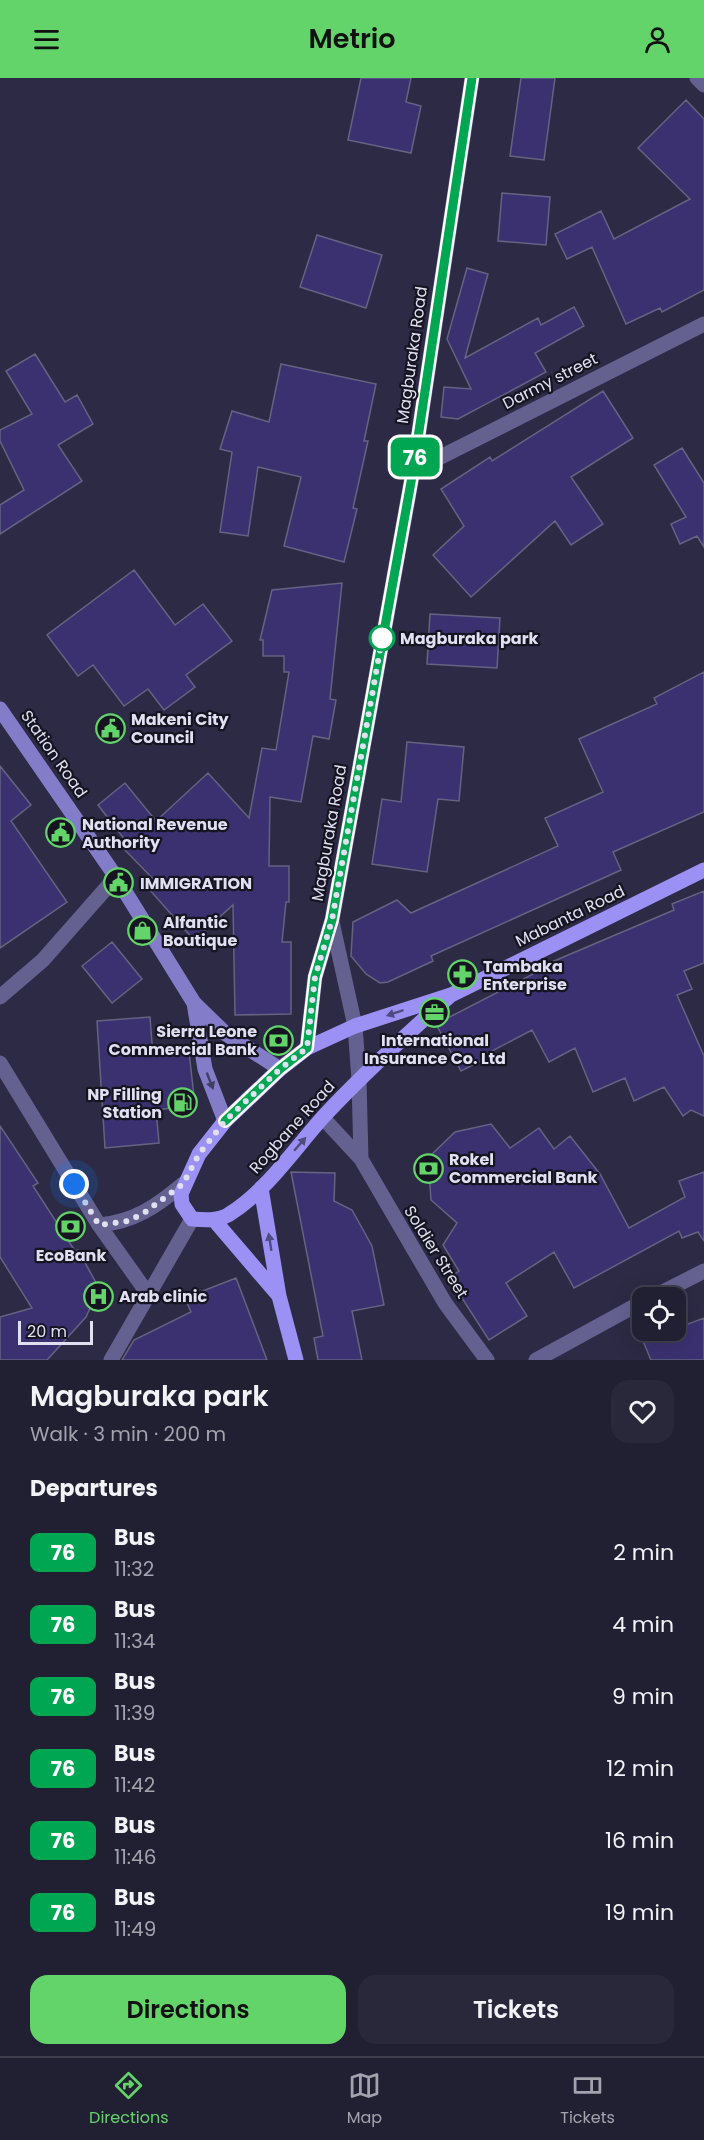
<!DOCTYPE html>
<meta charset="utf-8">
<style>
body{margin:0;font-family:Poppins,sans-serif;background:#29283b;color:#f1f3f6;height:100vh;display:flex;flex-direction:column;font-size:22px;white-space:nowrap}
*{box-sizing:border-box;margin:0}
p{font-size:20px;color:#a2a3ac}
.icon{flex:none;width:33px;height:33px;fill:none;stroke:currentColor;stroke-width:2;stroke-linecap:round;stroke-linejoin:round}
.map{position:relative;height:1282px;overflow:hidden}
.side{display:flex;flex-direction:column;background:#212033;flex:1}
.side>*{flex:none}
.badge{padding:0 12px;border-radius:9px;font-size:21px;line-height:39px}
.fabs{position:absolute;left:632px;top:1209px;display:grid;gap:12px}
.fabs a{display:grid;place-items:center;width:54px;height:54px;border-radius:12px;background:#212033;box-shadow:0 6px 24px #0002,0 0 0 2px #3e3e4e;font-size:30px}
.scale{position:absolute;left:18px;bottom:15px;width:75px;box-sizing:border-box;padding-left:6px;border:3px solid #e0e0f2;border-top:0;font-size:16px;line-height:21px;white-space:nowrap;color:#e0e0f2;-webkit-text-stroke:4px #151420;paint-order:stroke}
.you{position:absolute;width:30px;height:30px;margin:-15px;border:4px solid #fff;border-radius:50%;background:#1a73e8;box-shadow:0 0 0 9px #1a73e833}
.map>.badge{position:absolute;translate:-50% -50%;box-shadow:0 0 0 3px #fff}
h2{padding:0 30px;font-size:22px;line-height:54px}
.round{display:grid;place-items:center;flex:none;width:63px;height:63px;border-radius:18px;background:#29283b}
.headline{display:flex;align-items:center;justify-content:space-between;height:102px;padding:0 30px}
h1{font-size:28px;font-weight:600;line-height:45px}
.cta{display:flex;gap:12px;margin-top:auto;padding:12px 30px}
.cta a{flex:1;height:69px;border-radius:18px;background:#62d469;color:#111;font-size:24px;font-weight:600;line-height:69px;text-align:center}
.cta a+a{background:#29283b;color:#f1f3f6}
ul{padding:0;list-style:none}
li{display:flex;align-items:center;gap:18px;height:72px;padding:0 30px}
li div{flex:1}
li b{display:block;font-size:22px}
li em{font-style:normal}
li .badge{min-width:66px;font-weight:700;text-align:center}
header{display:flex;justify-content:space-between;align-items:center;height:78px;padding:0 30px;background:#62d469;color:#111;font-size:27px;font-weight:600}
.dock{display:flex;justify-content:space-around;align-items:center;height:84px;border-top:2px solid #3e3e4e;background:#212033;font-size:16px;color:#a2a3ac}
.dock a{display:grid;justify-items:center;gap:3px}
.dock .on{color:#62d469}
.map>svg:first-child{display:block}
.building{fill:#3b3171;stroke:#646381;stroke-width:1.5}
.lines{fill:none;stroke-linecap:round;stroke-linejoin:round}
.minor{stroke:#646191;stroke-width:15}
.tertiary{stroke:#646191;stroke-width:15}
.secondary{stroke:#837cc8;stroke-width:15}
.primary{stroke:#9b91f4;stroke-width:15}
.oneway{fill:#514c7f}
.oneway2{fill:#413e63}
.line-casing{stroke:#fff;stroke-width:14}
.line{stroke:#00a651;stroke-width:9}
.walk{stroke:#e0e0f2;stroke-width:6;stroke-dasharray:0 10.8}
.stop-dot{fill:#fff;stroke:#00a651;stroke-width:3}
.labels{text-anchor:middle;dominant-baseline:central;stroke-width:4.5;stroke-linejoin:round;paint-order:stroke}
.street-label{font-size:16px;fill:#e0e0f2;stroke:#151420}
.stop-label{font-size:16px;font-weight:bold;fill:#e0e0f2;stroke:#151420;text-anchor:start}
.poi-label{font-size:16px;font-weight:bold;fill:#e0e0f2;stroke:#151420;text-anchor:start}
</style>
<header><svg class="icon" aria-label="menu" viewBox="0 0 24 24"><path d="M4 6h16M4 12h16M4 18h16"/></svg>Metrio<svg class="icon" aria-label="person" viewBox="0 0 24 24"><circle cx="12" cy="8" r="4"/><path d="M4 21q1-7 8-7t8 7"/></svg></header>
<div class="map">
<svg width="704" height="1282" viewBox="0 0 704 1282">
<rect width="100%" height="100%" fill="#2c2a44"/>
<path class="building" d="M361,0H411L406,24L421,28L411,75L348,62Z
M521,0H555L544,82L510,78Z
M686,22L704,41V212L662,234L660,230L626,246L592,169L567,181L555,156L601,133L614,161L690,121L638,70Z
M502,115L550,119L546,167L498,163Z
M317,157L382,177L366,230L300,209Z
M467,190L488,196L465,280L538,240L541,247L574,229L584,248L535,275L546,294L458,341L441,339L444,309L471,311L447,261Z
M35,276L65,324L77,317L93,346L58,367L82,403L0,456V427L24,412L0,363V352L32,336L6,293Z
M281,286L376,306L364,363H368L353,430L357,431L344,484L284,468L301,399L258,389L248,458L220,454L232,374L220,371L232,333L269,344Z
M603,313L633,360L571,399L603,446L571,467L555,443L471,519L433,477L464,448L441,411L490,379L492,383Z
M682,370L704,405V469L697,458L680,466L671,446L686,439L654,387Z
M134,492L175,547L203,526L232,563L186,597L195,609L164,632L148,611L124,628L93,587L78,598L47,557Z
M342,505L330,621L336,622L329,661L313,658L301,724L270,719L269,788H289V824H286L282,864H291V936L235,937L233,827L194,862L149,811L156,804L125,772L129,767L98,727L125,705L156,743L208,695L249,740L262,670L276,672L289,594H284V578H263V562H260L272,512Z
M430,536L500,540L497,590L427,586Z
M704,594V734L613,774L621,792L431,878L433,883L388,904L380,905L366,896L351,878L353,844L397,822L411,835L558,768L545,740L603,714L579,661L657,626L654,620Z
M407,664L464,669L459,723L438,721L427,794L372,786L382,721L401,724Z
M0,688L31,727L11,743L67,824L0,870Z
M704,813V885L684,893L692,911L677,917L704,978V1038L691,1032L683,1038L664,1009L634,1023L625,1000L593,1014L575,970L549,984L532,952L490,974L492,977L461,993L436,946L541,892L540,889L674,832L672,826Z
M112,864L142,901L112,925L82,888Z
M150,939L153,978L189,974L195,1027L156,1032L159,1065L105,1070L97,943Z
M491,1046L510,1070L539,1050L554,1071L570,1058L600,1096L629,1150L685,1119L679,1103L704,1094V1163L698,1154L682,1160L679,1153L574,1210L554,1174L506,1205L527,1238L489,1262L449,1200L459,1193L443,1167L457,1145L431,1122L428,1080L455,1054Z
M0,1048L38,1105L33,1108L75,1173L78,1172L99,1210L86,1239L47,1282H0V1239L32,1230L0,1179Z
M291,1094L335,1095L334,1123L352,1132L372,1168L384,1227L352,1233L362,1282H318L314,1260L323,1258Z
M236,1200L267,1282H122L134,1262L191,1234L185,1220Z
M704,1240V1282H651L643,1263Z"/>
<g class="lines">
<path class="minor" d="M697,0L704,7
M413,393L704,246
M0,919L43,882L116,799
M0,985L99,1147L148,1216
M359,1002L361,1081
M323,1040L361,1081L445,1225L487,1282
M99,1147C134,1144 157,1128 183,1106
M651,1220L704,1193
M111,1282L192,1141
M536,1282L642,1224"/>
<path class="tertiary" d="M332,844L355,948L359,1002
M307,970L315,899L332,842L413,393L472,0"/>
<path class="secondary" d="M0,631L116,799L194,925L226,956L280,991
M194,925L205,991L225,1043"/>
<path class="primary" d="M451,917C407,956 364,995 324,1038C294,1071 267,1113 228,1137C217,1143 204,1142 192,1141L182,1126L181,1116L199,1076L225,1043L280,991L307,970L355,948L451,917L704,792
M261,1110L279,1218L296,1282
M214,1142L279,1218"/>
</g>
<defs><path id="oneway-solid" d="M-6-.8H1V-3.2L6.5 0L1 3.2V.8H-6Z" transform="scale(1.5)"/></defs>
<g class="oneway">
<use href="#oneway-solid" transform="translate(395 935) rotate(162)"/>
<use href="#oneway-solid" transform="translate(300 1066) rotate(-49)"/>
<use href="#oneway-solid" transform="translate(270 1164) rotate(-99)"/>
</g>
<use class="oneway2" href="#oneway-solid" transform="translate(210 1003) rotate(69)"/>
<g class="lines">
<defs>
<path id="line" d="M225,1043L280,991L307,970L315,899L332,842L413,393L472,0"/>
</defs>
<use href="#line" class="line-casing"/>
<use href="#line" class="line"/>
<path class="walk" d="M74,1106L99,1147L128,1143L144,1135L183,1106L199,1076L225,1043L280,991L307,970L315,899L332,842L384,550L382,560"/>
</g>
<defs>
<symbol id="civic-ring" viewBox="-11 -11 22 22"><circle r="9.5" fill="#151420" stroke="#62d469" stroke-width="1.5"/><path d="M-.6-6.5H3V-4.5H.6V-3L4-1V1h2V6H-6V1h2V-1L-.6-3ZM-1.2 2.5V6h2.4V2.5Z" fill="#62d469"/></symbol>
<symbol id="shop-ring" viewBox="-11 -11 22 22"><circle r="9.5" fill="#151420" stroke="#62d469" stroke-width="1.5"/><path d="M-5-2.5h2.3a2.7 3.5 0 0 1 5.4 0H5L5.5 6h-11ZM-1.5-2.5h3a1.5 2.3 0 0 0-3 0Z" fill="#62d469"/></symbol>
<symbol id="pharmacy-ring" viewBox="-11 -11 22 22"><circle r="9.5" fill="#151420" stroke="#62d469" stroke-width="1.5"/><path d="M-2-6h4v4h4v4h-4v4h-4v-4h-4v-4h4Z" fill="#62d469"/></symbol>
<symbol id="office-ring" viewBox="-11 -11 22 22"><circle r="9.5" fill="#151420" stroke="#62d469" stroke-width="1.5"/><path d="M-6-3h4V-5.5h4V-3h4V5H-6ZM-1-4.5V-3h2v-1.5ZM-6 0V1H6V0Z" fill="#62d469"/></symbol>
<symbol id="bank-ring" viewBox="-11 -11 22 22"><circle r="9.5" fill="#151420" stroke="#62d469" stroke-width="1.5"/><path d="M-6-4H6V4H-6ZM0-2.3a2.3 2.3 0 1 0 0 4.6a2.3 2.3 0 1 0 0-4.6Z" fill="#62d469"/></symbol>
<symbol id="fuel-ring" viewBox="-11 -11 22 22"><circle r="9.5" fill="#151420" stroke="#62d469" stroke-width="1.5"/><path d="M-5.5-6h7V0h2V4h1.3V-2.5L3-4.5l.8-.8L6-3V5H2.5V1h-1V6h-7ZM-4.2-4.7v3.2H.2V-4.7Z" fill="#62d469"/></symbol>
<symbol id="hospital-ring" viewBox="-11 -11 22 22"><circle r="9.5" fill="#151420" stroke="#62d469" stroke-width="1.5"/><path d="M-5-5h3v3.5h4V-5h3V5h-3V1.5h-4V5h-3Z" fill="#62d469"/></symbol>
</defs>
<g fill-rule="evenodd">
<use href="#civic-ring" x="94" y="634" width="33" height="33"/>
<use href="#civic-ring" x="44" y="738" width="33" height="33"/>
<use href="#civic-ring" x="102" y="788" width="33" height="33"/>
<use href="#shop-ring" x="126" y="836" width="33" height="33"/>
<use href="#pharmacy-ring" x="446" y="880" width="33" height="33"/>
<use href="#office-ring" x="418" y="918" width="33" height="33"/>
<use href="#bank-ring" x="262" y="946" width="33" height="33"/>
<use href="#fuel-ring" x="166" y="1008" width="33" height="33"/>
<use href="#bank-ring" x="412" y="1074" width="33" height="33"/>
<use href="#bank-ring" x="54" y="1132" width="33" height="33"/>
<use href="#hospital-ring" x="82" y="1202" width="33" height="33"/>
</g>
<circle class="stop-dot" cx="382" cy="560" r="12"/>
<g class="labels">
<g class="street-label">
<text transform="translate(412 277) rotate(-82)">Magburaka Road</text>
<text transform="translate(550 303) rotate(-27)">Darmy street</text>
<text transform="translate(54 676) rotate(55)">Station Road</text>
<text transform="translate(329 755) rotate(-80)">Magburaka Road</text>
<text transform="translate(570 838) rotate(-26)">Mabanta Road</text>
<text transform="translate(292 1049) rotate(-48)">Rogbane Road</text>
<text transform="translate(436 1174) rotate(58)">Soldier Street</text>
</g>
<g class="stop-label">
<text x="400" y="560">Magburaka park</text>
</g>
<g class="poi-label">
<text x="131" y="641">Makeni City<tspan x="131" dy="18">Council</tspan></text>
<text x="82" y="746">National Revenue<tspan x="82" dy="18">Authority</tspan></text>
<text x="140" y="805">IMMIGRATION</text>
<text x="163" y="844">Alfantic<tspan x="163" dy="18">Boutique</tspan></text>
<text x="483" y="888">Tambaka<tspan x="483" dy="18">Enterprise</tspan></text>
<text x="257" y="953" text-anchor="end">Sierra Leone<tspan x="257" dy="18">Commercial Bank</tspan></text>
<text x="435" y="962" text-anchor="middle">International<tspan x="435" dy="18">Insurance Co. Ltd</tspan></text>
<text x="162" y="1016" text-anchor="end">NP Filling<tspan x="162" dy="18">Station</tspan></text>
<text x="449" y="1081">Rokel<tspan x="449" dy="18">Commercial Bank</tspan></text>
<text x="71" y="1177" text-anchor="middle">EcoBank</text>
<text x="119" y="1218">Arab clinic</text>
</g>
</g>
</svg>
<div class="fabs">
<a><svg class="icon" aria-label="locate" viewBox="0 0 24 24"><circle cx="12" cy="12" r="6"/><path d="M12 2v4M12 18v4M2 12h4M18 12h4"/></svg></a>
</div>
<div class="scale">20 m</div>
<div class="you" style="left:74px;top:1106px"></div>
<b class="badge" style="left:415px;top:379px;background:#00a651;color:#fff">76</b>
</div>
<section class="side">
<div class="headline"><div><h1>Magburaka park</h1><p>Walk · 3 min · 200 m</p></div><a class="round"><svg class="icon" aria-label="heart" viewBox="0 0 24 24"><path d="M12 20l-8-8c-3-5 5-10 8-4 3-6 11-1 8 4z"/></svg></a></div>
<h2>Departures</h2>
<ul>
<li><span class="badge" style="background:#00a651;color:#fff">76</span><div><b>Bus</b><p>11:32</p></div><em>2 min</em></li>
<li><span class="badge" style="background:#00a651;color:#fff">76</span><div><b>Bus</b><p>11:34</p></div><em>4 min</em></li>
<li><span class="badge" style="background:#00a651;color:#fff">76</span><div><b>Bus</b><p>11:39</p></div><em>9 min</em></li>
<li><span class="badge" style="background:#00a651;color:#fff">76</span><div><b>Bus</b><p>11:42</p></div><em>12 min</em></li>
<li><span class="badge" style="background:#00a651;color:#fff">76</span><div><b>Bus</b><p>11:46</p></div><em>16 min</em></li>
<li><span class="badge" style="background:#00a651;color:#fff">76</span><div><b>Bus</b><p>11:49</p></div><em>19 min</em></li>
</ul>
<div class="cta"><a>Directions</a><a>Tickets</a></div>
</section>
<nav class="dock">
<a class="on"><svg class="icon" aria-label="directions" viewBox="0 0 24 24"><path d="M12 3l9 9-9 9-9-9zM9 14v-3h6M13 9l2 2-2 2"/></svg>Directions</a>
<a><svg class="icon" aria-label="map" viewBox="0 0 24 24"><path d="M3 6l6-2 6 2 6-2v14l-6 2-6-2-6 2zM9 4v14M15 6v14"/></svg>Map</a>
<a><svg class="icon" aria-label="tickets" viewBox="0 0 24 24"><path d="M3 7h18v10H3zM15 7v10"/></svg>Tickets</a>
</nav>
